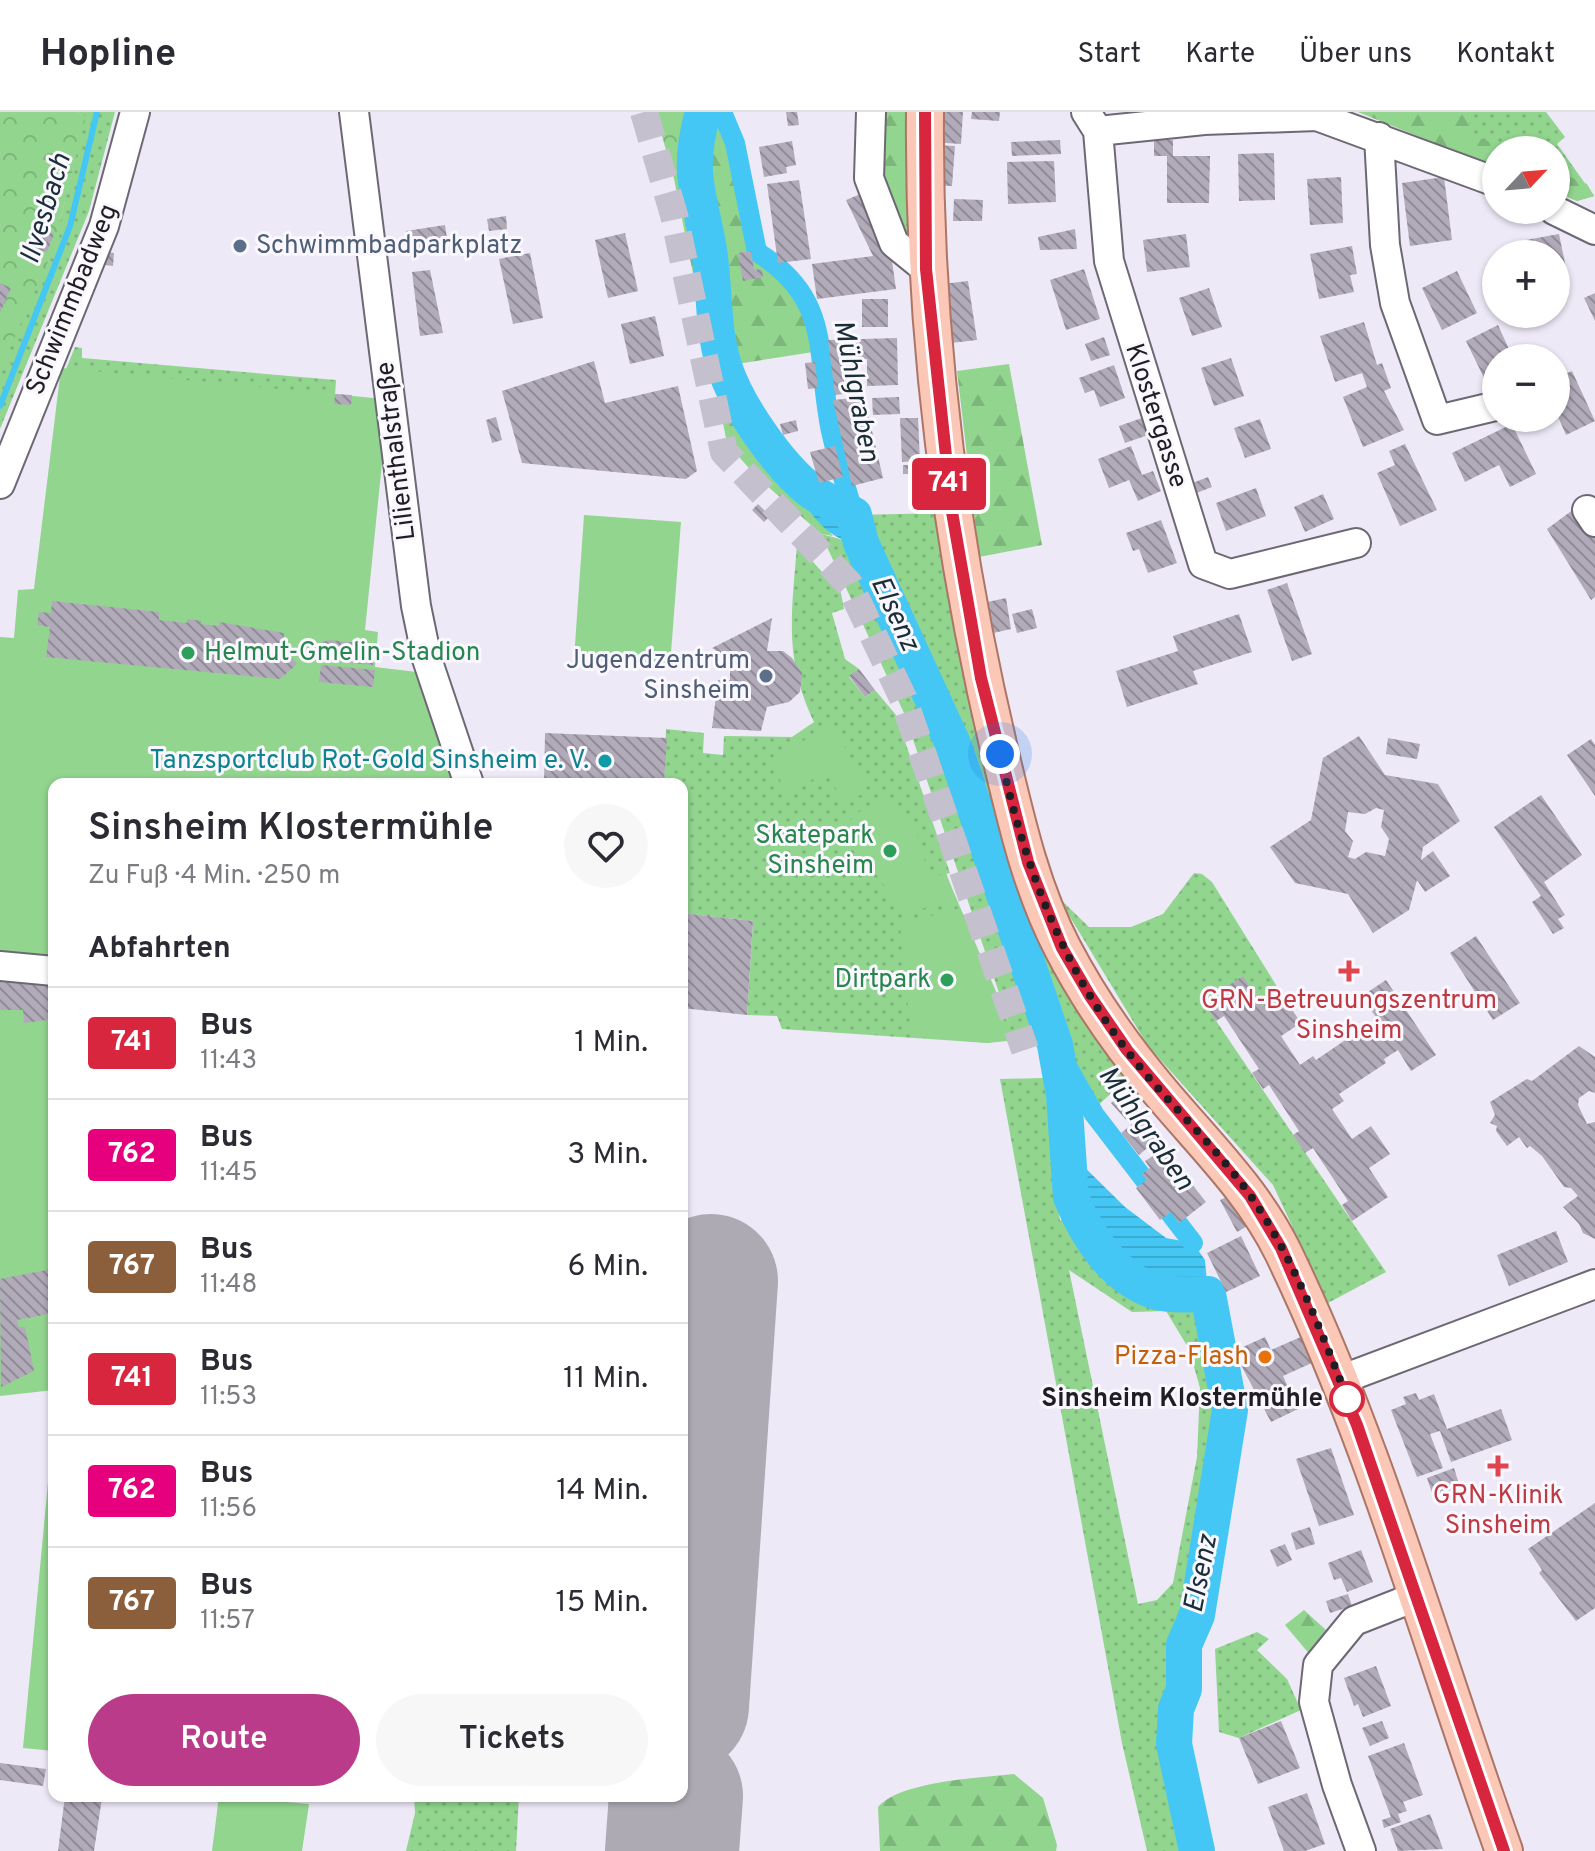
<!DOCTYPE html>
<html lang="de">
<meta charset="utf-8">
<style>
body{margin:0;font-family:Overpass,sans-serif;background:#f7f7f7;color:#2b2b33;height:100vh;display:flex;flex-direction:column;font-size:30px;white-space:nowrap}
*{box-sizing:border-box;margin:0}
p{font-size:26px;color:#7c7c81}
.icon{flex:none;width:44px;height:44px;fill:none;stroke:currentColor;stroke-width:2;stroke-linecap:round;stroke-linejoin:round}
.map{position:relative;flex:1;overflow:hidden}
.sheet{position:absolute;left:48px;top:666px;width:640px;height:1024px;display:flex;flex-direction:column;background:#fff;border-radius:16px;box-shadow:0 2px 6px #0004}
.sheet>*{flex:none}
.badge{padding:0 16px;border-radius:6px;font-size:28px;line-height:52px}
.needle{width:52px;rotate:64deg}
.buttons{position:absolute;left:1482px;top:24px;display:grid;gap:16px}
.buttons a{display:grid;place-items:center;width:88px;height:88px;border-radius:50%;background:#fff;box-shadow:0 2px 6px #0004;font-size:40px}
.you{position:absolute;width:40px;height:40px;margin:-20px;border:6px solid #fff;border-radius:50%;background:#1a73e8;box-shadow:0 0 0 12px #1a73e833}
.map>.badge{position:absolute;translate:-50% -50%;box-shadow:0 0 0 4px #fff}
h2{padding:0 40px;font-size:30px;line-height:72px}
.round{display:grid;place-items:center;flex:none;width:84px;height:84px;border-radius:42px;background:#f7f7f7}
.head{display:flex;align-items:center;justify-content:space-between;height:136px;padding:0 40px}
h1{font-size:38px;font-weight:600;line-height:60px}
.cta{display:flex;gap:16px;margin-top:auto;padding:16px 40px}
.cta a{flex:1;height:92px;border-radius:48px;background:#ba3b89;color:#fff;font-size:32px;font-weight:600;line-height:92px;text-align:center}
.cta a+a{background:#f7f7f7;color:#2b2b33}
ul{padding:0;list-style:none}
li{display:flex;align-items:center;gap:24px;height:112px;padding:0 40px;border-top:2px solid #e1e1e2}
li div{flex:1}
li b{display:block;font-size:30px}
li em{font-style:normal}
li .badge{min-width:88px;font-weight:700;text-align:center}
header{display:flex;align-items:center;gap:48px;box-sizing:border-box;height:112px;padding:0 40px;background:#fff;border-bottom:2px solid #e1e1e2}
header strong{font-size:38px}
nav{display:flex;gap:44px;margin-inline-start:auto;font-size:28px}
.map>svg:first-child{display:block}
.grass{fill:url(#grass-dots);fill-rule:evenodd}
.forest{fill:url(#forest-firs)}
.park{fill:url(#park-crowns)}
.garden{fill:#91d58f}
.water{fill:url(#water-rules)}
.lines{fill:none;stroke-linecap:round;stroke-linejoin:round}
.stream{stroke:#44c7f4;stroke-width:6}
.canal{stroke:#44c7f4;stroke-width:20}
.river{stroke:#44c7f4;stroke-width:36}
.runway{stroke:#aeaab4;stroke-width:134}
.building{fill:url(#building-back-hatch);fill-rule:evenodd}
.minor-tunnel{stroke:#c5c0cd;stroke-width:28;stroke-dasharray:28 14;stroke-linecap:butt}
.minor-casing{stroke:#6d6874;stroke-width:32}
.major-casing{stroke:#ad7565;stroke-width:40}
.minor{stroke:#fff;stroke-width:28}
.major{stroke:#fbc8b8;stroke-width:36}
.line-casing{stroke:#fff;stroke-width:18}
.line{stroke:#d7263d;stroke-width:12}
.walk{stroke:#201e23;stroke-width:8;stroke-dasharray:0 14.4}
.service-dot{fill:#5c6f8a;stroke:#faf8fe;stroke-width:3}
.leisure-dot{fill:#2e9e5b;stroke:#faf8fe;stroke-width:3}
.culture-dot{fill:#0f9aa8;stroke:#faf8fe;stroke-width:3}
.health-dot{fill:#e0444e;stroke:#faf8fe;stroke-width:3}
.food-dot{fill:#e8710a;stroke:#faf8fe;stroke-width:3}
.stop-dot{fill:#fff;stroke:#d7263d;stroke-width:4}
.labels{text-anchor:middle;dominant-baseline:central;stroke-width:6;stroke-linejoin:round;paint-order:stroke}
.service-label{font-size:26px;fill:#4e5e75;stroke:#faf8fe;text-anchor:start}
.street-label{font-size:26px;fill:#201e23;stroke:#faf8fe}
.leisure-label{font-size:26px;fill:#27864d;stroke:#faf8fe;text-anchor:end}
.culture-label{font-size:26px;fill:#0d838f;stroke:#faf8fe;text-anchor:end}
.health-label{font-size:26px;fill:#be3a42;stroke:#faf8fe}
.food-label{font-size:26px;fill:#c56008;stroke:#faf8fe;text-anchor:end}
.stop-label{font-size:26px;font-weight:bold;fill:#201e23;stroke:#faf8fe;text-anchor:end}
.water-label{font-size:28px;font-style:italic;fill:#192e37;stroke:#faf8fe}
</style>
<header>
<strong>Hopline</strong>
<nav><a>Start</a><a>Karte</a><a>Über uns</a><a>Kontakt</a></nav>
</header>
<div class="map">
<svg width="1595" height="1739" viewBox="0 0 1595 1739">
<defs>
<pattern id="grass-dots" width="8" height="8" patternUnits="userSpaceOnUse" patternTransform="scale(2)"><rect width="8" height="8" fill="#91d58f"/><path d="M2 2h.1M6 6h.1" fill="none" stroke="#7db67b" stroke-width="1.8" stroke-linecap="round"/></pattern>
<pattern id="forest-firs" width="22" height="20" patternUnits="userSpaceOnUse" patternTransform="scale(2)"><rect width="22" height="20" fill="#91d58f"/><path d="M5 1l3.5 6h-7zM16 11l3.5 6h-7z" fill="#7db67b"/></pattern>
<pattern id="park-crowns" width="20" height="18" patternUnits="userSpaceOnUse" patternTransform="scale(2)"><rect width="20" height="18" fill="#91d58f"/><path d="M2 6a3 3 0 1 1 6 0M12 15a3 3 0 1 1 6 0" fill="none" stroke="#7db67b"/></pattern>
<pattern id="water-rules" width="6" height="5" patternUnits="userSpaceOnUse" patternTransform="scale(2)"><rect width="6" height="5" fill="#44c7f4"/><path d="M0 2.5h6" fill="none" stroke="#3baad1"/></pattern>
<pattern id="building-back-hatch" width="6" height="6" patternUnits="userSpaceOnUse" patternTransform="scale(2)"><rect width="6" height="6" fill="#b1abb9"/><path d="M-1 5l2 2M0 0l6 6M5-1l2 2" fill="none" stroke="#908b96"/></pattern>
</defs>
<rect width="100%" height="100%" fill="#eee9f7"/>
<path class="grass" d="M76,0H115L89,99L0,317V230L60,109L85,4Z
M1358,0H1546L1565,25L1557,32L1594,84L1577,89L1556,80V38H1496Z
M75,235L82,236V246L336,268L335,284L66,257Z
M946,401L971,563L1129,965L1094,997L1047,898L1016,928L988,931L782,917L777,904L747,903L753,809L682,801V672H664L666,617L704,621L703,641L723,643L724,624L792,625L814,610C783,544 792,501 797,432L841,481L844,497L832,501L845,547L859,557L849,565L865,585L875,578L896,603L950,761L946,762L1009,910L904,601L821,422L863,433L854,403Z
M1194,761L1202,762L1212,770L1281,881L1262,894L1242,865L1204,891L1386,1160L1328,1191L1273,1073L1148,934L1058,785L1089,815H1131L1163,802Z
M1044,966L1060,1109L1077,1099L1110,1152L1157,1180L1211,1185L1228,1238L1235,1300V1362L1205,1501L1187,1628L1205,1739H1147L1122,1631L1000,967ZM1069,1158L1132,1200L1166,1199L1189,1237L1200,1276L1197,1345L1173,1471L1157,1488L1138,1492Z
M1257,1520L1269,1527L1257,1538L1287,1567L1301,1598L1239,1626L1219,1620L1215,1537Z
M414,1684H519L516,1739H406L415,1701Z"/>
<path class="forest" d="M699,0H726L739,26L764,145L791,156L814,193L826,238L724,254L743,296L807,393L833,424L821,422L754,362L727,331L673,62L690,51Z
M880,0H905L913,139L875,62Z
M1358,0H1470L1469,21L1508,38H1496V56Z
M1556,59L1587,72L1594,84L1577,89L1556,80Z
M1009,252L1042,433L979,445L957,259Z
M1304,1498L1326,1518L1311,1544L1285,1513Z
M1014,1662L1043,1686L1057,1733L1056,1739H880L878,1695C900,1669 980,1666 1014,1662Z"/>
<path class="park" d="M0,0H76L86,4L60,109L65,111L0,259Z
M655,0H699L690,51L673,62Z"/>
<path class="garden" d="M61,256L384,287L386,312L365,518L378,520L375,555L417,560L462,672H54V845L0,840V525L14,526L18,478L34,477Z
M584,403L681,410L670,554L574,547Z
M833,613L868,679L844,692L827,660L787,681L769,647Z
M882,687C916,694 921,737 930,766L946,761L956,788L904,801L843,716L857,701Z
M960,796L1011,925L988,931L911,924L900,812Z
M0,860L54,862V1278L0,1284Z
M54,1307V1639L23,1636Z
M219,1684L309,1692L302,1739H212Z"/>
<path class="water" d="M774,338L811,379L854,403L861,431C817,432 793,371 774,338Z
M1067,1038L1125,1095L1166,1126L1193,1131L1205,1148L1208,1182L1157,1180L1110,1152L1071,1085Z"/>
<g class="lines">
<path class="stream" d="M0,294L70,114L97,0"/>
<path class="canal" d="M722,0L735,31L757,140C834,188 815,243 831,319C837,347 846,375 854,403
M1055,933L1094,1002L1193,1131"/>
<path class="river" d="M703,0C686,62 699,79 709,138C715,176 712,217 724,254C737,294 778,353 811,379C824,388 840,395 854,403L861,431L953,632L1055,933L1064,983L1071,1085C1087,1124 1114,1167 1157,1180C1172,1184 1192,1182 1208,1182L1230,1298L1197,1503L1184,1533V1577L1176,1597L1174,1632L1197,1739"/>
<path class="runway" d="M682,1594L711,1169
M672,1739L676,1684"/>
</g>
<path class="building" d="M786,0H797L799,13L788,14Z
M933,0H963L961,32L931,30Z
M972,0H1000L999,9L971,7Z
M1060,28L1061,42L1012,44L1011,30Z
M1154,28H1173V44H1210L1209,91H1167V44H1154Z
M792,29L796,53L786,55L787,61L764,65L759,35Z
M934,33L955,34L952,74L932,73Z
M1274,41L1275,88L1239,89L1238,42Z
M1054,49L1056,90L1008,92L1007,50Z
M1341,65L1343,111L1310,113L1307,67Z
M1444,65L1452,128L1410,134L1402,71Z
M799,68L811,147L778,151L767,72Z
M863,81L891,142L896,177L817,187L812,152L873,144L846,88Z
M954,87L983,88L982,109H953Z
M506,104L507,117L489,119L487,107Z
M445,113L448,133L409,139L406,119Z
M1075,117L1077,137L1040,138L1038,125Z
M44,118L54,122L47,140L37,137Z
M625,121L638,179L608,186L595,128Z
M1186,122L1190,155L1147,160L1143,128Z
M1559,122L1568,166L1556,168V142H1528L1526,128Z
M1352,134L1357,162L1350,163L1354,180L1319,187L1310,142Z
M751,139L754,158L762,157L763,165L743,169L738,141Z
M106,140L114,141L113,154L105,153Z
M530,141L543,206L513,212L499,147Z
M1084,157L1100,207L1066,218L1050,168Z
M430,158L443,221L420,224L412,160Z
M1457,159L1477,201L1442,218L1422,176Z
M968,169L977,228L951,231L943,172Z
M0,171L11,176L0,201Z
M1209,176L1222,215L1192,224L1179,186Z
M1595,181V209L1584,186Z
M862,187H888V215H862Z
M655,204L664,244L630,252L621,212Z
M1364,210L1377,253L1382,251L1391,276L1384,279L1404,318L1363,335L1343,285L1367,275L1362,261L1335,270L1320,224Z
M1498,213L1513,246H1496V266L1486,270L1466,229Z
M1104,225L1110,243L1091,249L1085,232Z
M897,226L898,273L867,274V247L855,248L850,251L851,266L844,267V282L835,283L828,228Z
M1231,246L1244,284L1214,294L1201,256Z
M594,249L605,291L678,274L697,359L686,367L522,351L502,279Z
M815,250L818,276L808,277L805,251Z
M1114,253L1125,286L1100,295L1094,278L1085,281L1079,266Z
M1572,259L1595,309L1566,323L1556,300V266Z
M335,282L352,283L351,293L334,292Z
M864,285L883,366L852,374L833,288Z
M899,285L900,302L873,303L872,286Z
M496,305L502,328L492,331L486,308Z
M900,306H918L920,349L902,350Z
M1142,306L1148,323L1125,331L1119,314Z
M1260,307L1271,337L1245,346L1234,316Z
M796,308L798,319L783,323L780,312Z
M1512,312L1536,362L1510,375L1499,353L1465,370L1452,341Z
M1405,332L1437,398L1400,414L1377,361L1395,353L1389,339Z
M835,334L843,365L819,371L810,340Z
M1131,334L1142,363L1153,359L1161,379L1138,389L1129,368L1109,376L1098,347Z
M903,353H921V362H903Z
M1208,365L1212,375L1194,382L1190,372Z
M1256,376L1266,404L1226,419L1216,391Z
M1323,382L1334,407L1305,420L1294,395Z
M758,392L770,404L764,410L752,398Z
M1574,397L1595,426V485L1591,488L1547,417Z
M1161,408L1177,451L1148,461L1139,437L1133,439L1126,421Z
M1287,471L1312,542L1292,549L1267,478Z
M1006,486L1011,517L989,522L983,491Z
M52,489L159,500V508L187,511V507L202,509L201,512L219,514V510L284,521L283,534L297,552L280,567L46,545L50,515L37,513L39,500L51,501Z
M1032,497L1037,516L1017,521L1012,502Z
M1239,502L1252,540L1193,559L1198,572L1127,595L1116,559L1178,539L1173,524Z
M772,506L767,539H783L792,546L802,561L800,580L789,590L767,595L761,619L712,616L718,568H730V547L712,536Z
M329,528L375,533L373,553L319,548L320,531Z
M321,553L375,558L373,575L319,570Z
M859,557L875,578L865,585L849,564Z
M545,621L667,626L664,672H544Z
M1359,624L1385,663L1438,672L1460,709L1423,735L1421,748L1433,739L1450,764L1425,780L1417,768L1409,798L1373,821L1348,782L1295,771L1270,735L1311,708L1323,646ZM1376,696L1384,698L1381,715L1389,727L1385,744L1366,740L1355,747L1348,745L1353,729L1345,719L1348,700L1365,702Z
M1388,626L1420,632L1417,647L1386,642Z
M1591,627L1595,633V684L1567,643Z
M1541,683L1582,743L1544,770L1565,803L1558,807L1564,816L1553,822L1532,790L1541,784L1494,715Z
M682,801L753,809L747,903L682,896Z
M1476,824L1520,891L1493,908L1450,841Z
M54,862V907L24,911L23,898H0V864Z
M1243,864L1262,894L1281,881L1301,911L1281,924L1300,953L1313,944L1316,948L1363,916L1369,925L1383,916L1362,884L1386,868L1436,943L1411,959L1398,938L1384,947L1386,951L1339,982L1344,989L1332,997L1352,1027L1371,1014L1390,1042L1369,1056L1388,1085L1352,1109L1342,1093L1348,1089L1313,1036L1305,1041L1293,1023L1299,1019L1269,973L1263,977L1252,961L1259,957L1224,904L1216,909L1203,890Z
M1579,934L1595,945V981L1589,979L1579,986L1578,993L1587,1012L1595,1010V1127L1583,1121L1579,1112L1563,1095L1578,1084L1571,1076L1564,1075L1542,1044L1530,1034L1527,1036L1519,1025L1507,1034L1496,1019L1497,1014L1490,1011L1495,1003L1490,990L1527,967L1532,969Z
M1121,982L1138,1003L1129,1011L1111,991Z
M1141,1005L1158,1027L1139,1043L1121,1021Z
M1164,1037L1206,1090L1179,1111L1171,1100L1160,1108L1136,1076L1147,1068L1142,1062L1150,1056L1145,1049Z
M1233,1082L1251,1112L1237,1120L1220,1088Z
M1556,1119L1568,1150L1509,1174L1497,1143Z
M1241,1124L1260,1164L1226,1180L1207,1141Z
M52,1157L54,1201L17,1208L19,1215H25L34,1259L1,1275L0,1167Z
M1303,1224L1314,1250L1283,1264L1298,1297L1271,1310L1241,1253L1249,1249L1243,1235L1265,1225L1271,1238Z
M1416,1281L1419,1288L1434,1282L1447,1317L1501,1297L1512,1328L1451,1350L1440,1319L1430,1322L1443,1356L1417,1365L1391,1298L1406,1292L1403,1285Z
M1331,1336L1354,1403L1319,1414L1296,1347Z
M1454,1356L1460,1375L1433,1384L1427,1366Z
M1595,1391V1496L1576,1509L1539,1461L1542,1458L1528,1437Z
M1310,1415L1315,1432L1296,1438L1291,1421Z
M1285,1432L1292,1448L1277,1455L1270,1438Z
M1361,1438L1373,1470L1347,1480L1341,1466L1334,1468L1328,1451Z
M1348,1482L1352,1494L1330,1501L1326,1489Z
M1376,1554L1391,1594L1363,1605L1358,1592L1354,1594L1344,1566Z
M1281,1609L1300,1656L1258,1672L1239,1626Z
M1382,1609L1389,1626L1370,1634L1362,1616Z
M1404,1631L1423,1683L1403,1690L1407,1699L1398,1702L1401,1710L1384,1716L1382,1708L1391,1705L1368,1644Z
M0,1651L46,1657L43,1674L0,1668Z
M1307,1681L1325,1732L1305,1739H1284L1268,1695Z
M65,1684L102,1686L94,1739H58Z
M1430,1702L1443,1737L1398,1739L1390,1717Z"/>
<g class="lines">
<path class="minor-tunnel" d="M644,0L674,103L724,340L849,472L903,586L1025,938"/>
<defs>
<path id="minor" d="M354,0L416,494L427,547L469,672
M871,0L869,66L894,131L926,157
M1086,0L1098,19L1109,149L1203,452L1230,462L1356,431
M1098,19L1204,8L1317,4L1496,70
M1379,25L1385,133L1395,191L1437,308L1496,294
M1554,98L1595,118
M0,372L104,114L135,0
M1587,398L1595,410
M0,854L54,859
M1340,1268L1595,1172
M1361,1739L1337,1673L1314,1590L1318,1553L1354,1509L1415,1485"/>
<path id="major" d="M925,0C923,216 950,431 1000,641C1016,708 1031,776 1063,837C1089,887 1122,934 1158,977C1202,1030 1252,1077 1283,1140C1376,1332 1432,1539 1504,1739"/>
</defs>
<use href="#minor" class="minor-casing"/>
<use href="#major" class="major-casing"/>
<use href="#minor" class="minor"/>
<use href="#major" class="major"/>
</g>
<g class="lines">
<defs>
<path id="line" d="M925,0L926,157L952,400L981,566L1028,750L1062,836L1090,884L1127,938L1250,1084L1281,1136L1357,1313L1504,1739"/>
</defs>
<use href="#line" class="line-casing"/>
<use href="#line" class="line"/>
<path class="walk" d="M1000,642C1024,751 1060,851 1128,940C1166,990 1214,1032 1250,1083C1293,1145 1322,1221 1349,1291L1347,1287"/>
</g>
<g class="service-dot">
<circle cx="240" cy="134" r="8"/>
<circle cx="766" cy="564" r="8"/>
</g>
<g class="leisure-dot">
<circle cx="188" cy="541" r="8"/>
<circle cx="890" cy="739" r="8"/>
<circle cx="947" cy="868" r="8"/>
</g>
<circle class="culture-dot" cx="605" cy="649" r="8"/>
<g class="health-dot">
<path d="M1345 847h8v8h8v8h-8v8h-8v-8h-8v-8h8z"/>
<path d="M1494 1342h8v8h8v8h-8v8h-8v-8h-8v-8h8z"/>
</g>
<circle class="food-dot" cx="1265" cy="1245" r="8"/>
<circle class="stop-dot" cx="1347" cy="1287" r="16"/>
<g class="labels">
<g class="service-label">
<text x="256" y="134">Schwimmbadparkplatz</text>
<text x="750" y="549" text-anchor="end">Jugendzentrum<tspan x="750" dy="30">Sinsheim</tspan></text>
</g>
<g class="street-label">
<text transform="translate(73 188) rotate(-68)">Schwimmbadweg</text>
<text transform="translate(1155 304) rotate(72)">Klostergasse</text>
<text transform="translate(397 339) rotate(-97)">Lilienthalstraße</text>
</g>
<g class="leisure-label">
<text x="204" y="541" text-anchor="start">Helmut-Gmelin-Stadion</text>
<text x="874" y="724">Skatepark<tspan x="874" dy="30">Sinsheim</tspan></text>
<text x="931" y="868">Dirtpark</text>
</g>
<g class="culture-label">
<text x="589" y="649">Tanzsportclub Rot-Gold Sinsheim e. V.</text>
</g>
<g class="health-label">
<text x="1349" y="889">GRN-Betreuungszentrum<tspan x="1349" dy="30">Sinsheim</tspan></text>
<text x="1498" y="1384">GRN-Klinik<tspan x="1498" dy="30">Sinsheim</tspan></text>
</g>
<g class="food-label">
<text x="1249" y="1245">Pizza-Flash</text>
</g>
<g class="stop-label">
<text x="1323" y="1287">Sinsheim Klostermühle</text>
</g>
<g class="water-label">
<text transform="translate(47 97) rotate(-73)">Ilvesbach</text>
<text transform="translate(855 279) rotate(79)">Mühlgraben</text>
<text transform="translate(894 502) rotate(65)">Elsenz</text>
<text transform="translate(1145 1017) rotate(55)">Mühlgraben</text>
<text transform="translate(1202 1462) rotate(-79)">Elsenz</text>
</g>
</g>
</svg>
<div class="buttons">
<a><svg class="needle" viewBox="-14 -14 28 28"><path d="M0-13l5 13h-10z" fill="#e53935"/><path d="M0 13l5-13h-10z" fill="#7c7c81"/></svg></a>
<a>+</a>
<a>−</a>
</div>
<div class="you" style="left:1000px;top:642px"></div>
<b class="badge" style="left:949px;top:372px;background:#d7263d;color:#fff">741</b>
<section class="sheet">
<div class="head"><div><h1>Sinsheim Klostermühle</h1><p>Zu Fuß · 4 Min. · 250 m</p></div><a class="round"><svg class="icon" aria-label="heart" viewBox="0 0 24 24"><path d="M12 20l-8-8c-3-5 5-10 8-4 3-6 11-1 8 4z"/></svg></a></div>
<h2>Abfahrten</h2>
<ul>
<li><span class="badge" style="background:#d7263d;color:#fff">741</span><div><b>Bus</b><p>11:43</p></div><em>1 Min.</em></li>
<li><span class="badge" style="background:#e6007e;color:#fff">762</span><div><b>Bus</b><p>11:45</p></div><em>3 Min.</em></li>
<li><span class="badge" style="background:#8b5e3c;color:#fff">767</span><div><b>Bus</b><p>11:48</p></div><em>6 Min.</em></li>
<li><span class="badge" style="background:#d7263d;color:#fff">741</span><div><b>Bus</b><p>11:53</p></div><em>11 Min.</em></li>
<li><span class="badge" style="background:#e6007e;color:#fff">762</span><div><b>Bus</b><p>11:56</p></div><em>14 Min.</em></li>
<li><span class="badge" style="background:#8b5e3c;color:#fff">767</span><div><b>Bus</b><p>11:57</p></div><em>15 Min.</em></li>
</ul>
<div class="cta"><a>Route</a><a>Tickets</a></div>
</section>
</div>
